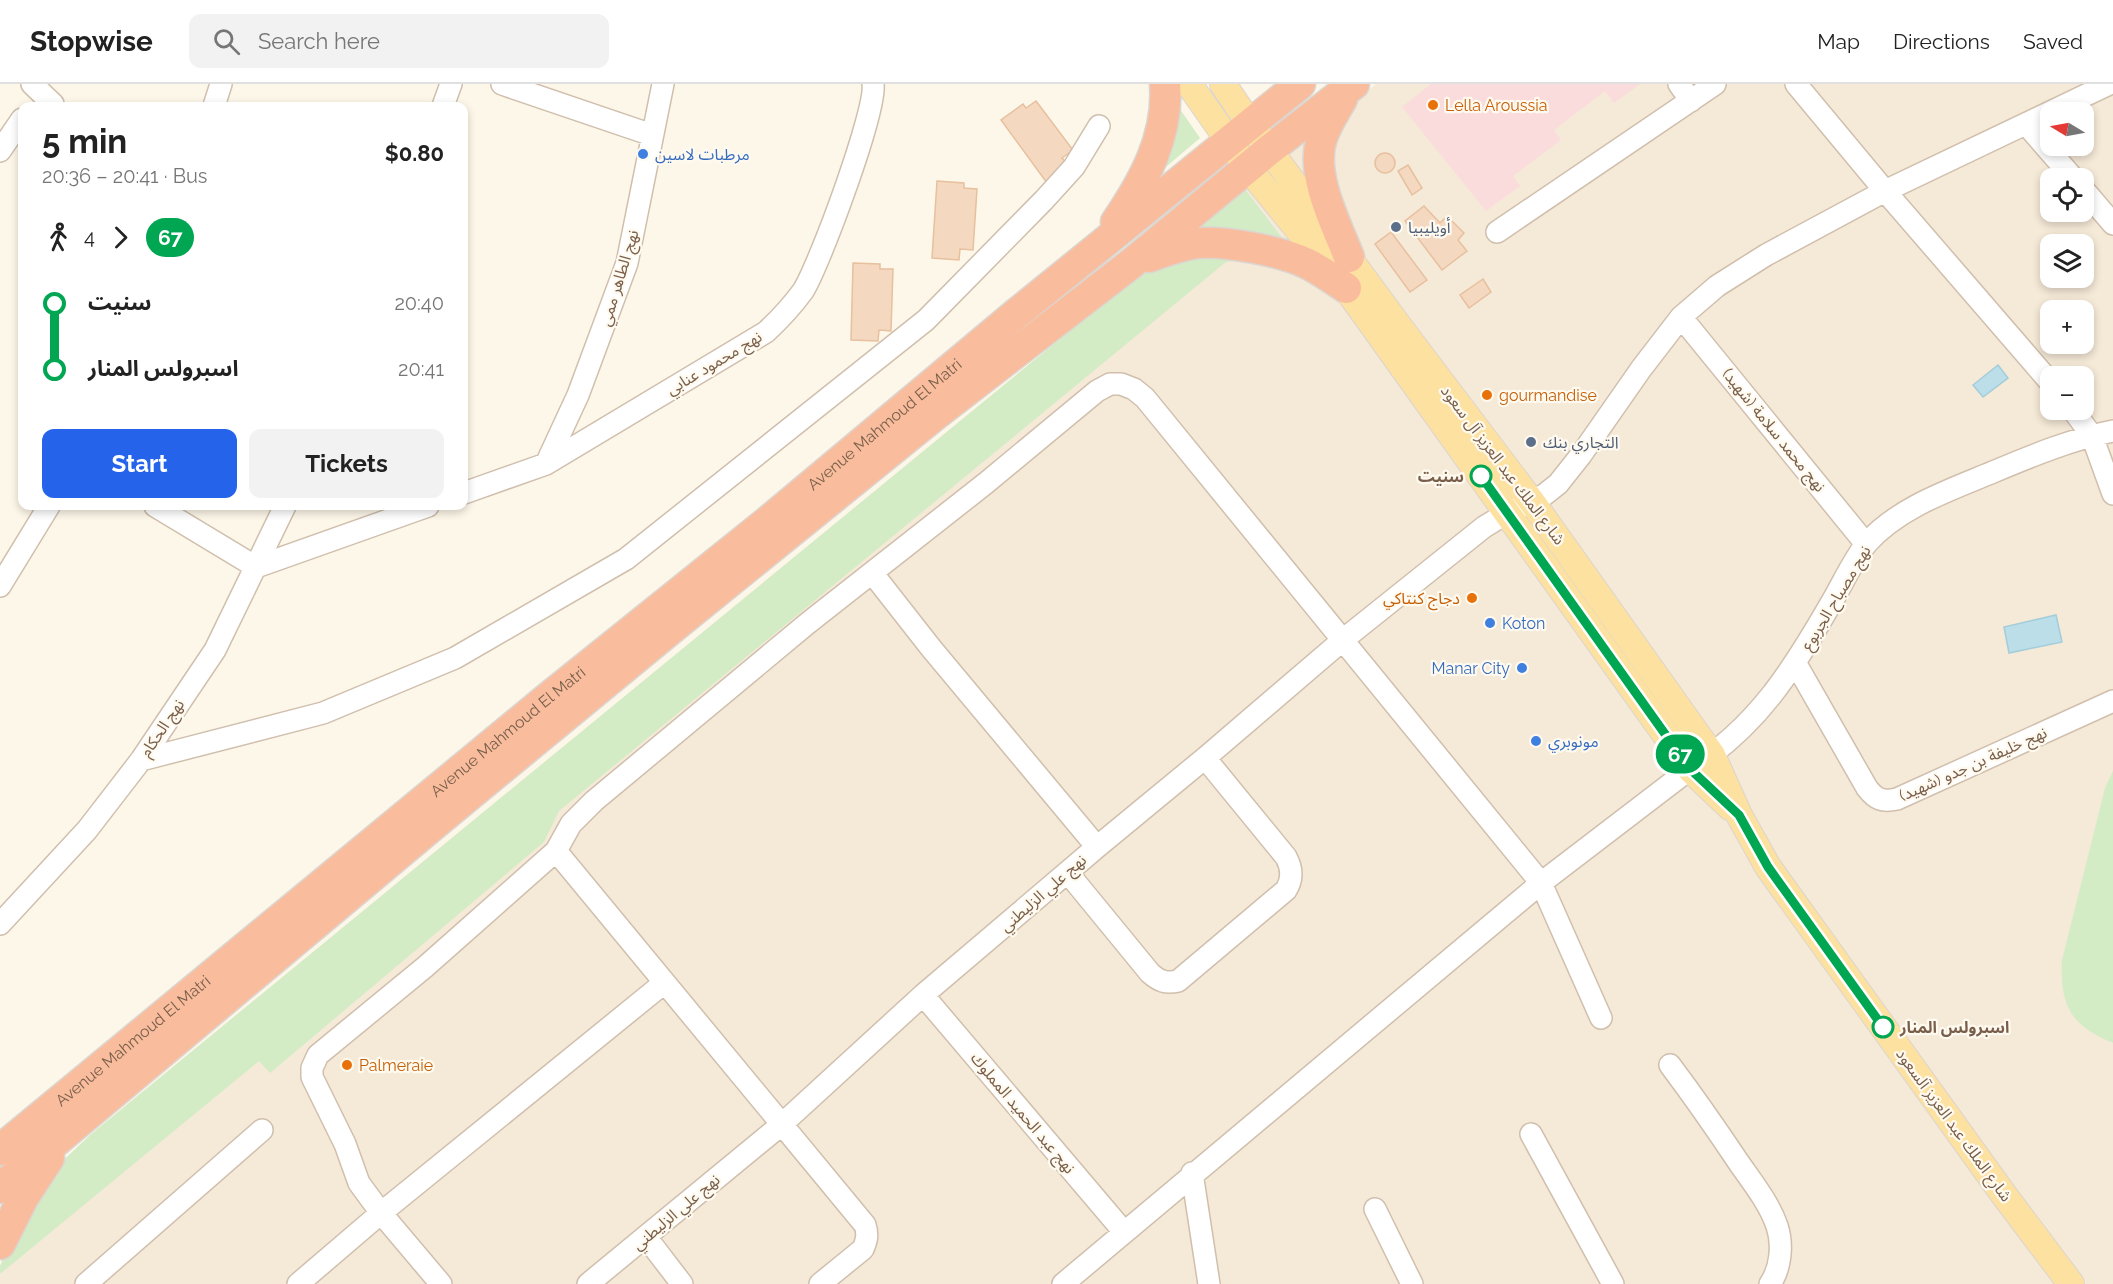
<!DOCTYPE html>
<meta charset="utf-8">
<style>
body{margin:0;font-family:Raleway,"Noto Sans Arabic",sans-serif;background:#f2f2f2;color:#222;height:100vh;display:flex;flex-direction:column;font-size:22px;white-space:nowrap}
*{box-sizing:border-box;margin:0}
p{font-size:20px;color:#767676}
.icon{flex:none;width:33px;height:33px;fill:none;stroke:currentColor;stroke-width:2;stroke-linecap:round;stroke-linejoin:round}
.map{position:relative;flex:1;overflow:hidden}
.drawer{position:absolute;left:18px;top:18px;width:450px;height:408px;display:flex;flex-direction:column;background:#fff;border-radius:12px;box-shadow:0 3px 9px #0003}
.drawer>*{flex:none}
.badge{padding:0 12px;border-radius:20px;font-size:21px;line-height:39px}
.needle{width:39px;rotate:280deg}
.fabs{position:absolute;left:2040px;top:18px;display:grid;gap:12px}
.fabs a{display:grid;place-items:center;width:54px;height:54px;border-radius:12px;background:#fff;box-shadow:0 3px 9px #0003;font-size:30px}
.map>.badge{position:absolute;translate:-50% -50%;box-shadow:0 0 0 3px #fff}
.legs{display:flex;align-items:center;gap:9px;height:66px;padding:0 24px;font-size:20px}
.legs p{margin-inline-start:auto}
.overview{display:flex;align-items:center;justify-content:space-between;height:102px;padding:0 24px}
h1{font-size:33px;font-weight:700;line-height:45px}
.action{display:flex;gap:12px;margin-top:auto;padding:12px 24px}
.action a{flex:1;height:69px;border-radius:12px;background:#2563eb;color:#fff;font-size:24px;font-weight:700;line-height:69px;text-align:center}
.action a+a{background:#f2f2f2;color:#222}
ul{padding:0 24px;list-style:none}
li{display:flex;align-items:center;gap:21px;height:66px;font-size:22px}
li i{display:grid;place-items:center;width:9px;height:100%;margin:0 8px;background:currentColor}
li i::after{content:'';width:15px;height:15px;margin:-8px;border:4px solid;border-radius:50%;background:#fff}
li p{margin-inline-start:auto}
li:first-child i{background:linear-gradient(#0000 50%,currentColor 0)}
li:last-child i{background:linear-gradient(currentColor 50%,#0000 0)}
header{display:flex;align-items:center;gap:36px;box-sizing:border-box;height:84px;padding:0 30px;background:#fff;border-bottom:2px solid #e0e0e0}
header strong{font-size:28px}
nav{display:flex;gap:33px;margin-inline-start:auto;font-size:21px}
.search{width:420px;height:54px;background:#f2f2f2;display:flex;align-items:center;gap:15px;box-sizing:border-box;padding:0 21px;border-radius:12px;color:#767676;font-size:22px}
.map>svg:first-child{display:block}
.residential{fill:#f5e9d7;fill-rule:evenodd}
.medical{fill:#fbdcdd}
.green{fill:#d3ecc6}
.water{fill:#bcdee8;stroke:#a2cdda;stroke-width:1.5}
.building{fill:#f4d8bf;stroke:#e7c09f;stroke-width:1.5}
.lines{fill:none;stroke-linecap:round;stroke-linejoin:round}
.minor-casing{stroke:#d0bfad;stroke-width:24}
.major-casing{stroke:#dcd5d0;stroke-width:28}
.highway-casing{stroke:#dcd5d0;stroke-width:33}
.minor{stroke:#fff;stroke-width:21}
.major{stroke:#fde1a0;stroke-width:26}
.highway{stroke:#f9bd9e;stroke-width:30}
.line-1-casing{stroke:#fff;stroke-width:14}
.line-1{stroke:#00a651;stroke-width:9}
.food-dot{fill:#e8710a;stroke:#fffaf0;stroke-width:2}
.shop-dot{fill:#3f7fe0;stroke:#fffaf0;stroke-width:2}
.service-dot{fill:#5c6f8a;stroke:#fffaf0;stroke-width:2}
.stop-1-dot{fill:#fff;stroke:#00a651;stroke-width:3}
.labels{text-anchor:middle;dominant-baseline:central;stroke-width:4.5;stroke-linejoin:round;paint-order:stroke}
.food-label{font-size:16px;fill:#c56008;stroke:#fffaf0;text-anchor:start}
.shop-label{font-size:16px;fill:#366cbe;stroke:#fffaf0;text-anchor:start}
.service-label{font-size:16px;fill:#4e5e75;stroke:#fffaf0;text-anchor:start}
.street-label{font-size:16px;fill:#795f4b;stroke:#fffaf0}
.stop-label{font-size:16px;font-weight:bold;fill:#795f4b;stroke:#fffaf0;text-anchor:end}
</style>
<header>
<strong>Stopwise</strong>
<div class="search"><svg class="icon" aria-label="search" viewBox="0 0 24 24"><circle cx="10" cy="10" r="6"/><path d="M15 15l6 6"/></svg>Search here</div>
<nav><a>Map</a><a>Directions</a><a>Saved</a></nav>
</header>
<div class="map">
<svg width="2113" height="1200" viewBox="0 0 2113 1200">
<rect width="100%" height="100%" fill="#fdf7e9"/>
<path class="residential" d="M1376,0H2113V1200H0V1182L90,1051L1244,104L1266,89ZM2050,28H2084V62H2050ZM2050,94H2084V128H2050ZM2050,160H2084V194H2050ZM2050,226H2084V260H2050ZM2050,292H2084V326H2050Z"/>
<path class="medical" d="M1431,0H1640L1614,19L1605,7L1554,46L1561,56L1513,92L1520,102L1486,127L1402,23Z"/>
<path class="green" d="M1168,8L1200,54L1153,94Z
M1244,104L1290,164L1226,178L559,727L544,758L270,989L259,977L0,1190V1182L19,1137L48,1091L90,1051Z
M2113,687V959C2070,941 2060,922 2062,876L2105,704Z"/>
<path class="water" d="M1998,281L2008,294L1983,313L1973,301Z
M2056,531L2062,558L2009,569L2004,543Z"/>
<path class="building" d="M1036,17L1073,66L1062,74L1069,82L1047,99L1001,36L1023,20L1026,24Z
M1375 79a10 10 0 1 1 20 0a10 10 0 1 1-20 0Z
M1408,81L1422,104L1412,111L1398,87Z
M937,97L964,99V104L977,105L973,166L960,165L959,176L932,174Z
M1424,122L1440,139L1447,132L1464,149L1458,156L1467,167L1442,186L1405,137Z
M1391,148L1427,196L1410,208L1375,160Z
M853,179L880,180V185H893L891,247L879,246L878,257L851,256Z
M1483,195L1491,208L1469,224L1460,211Z"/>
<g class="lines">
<defs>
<path id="minor" d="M32,0L53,20
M502,0L652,51
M1679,0L1691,17
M1796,0L1885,107L2050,298
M214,22L221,0
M443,22L451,0
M2026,40L2073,94
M0,67L22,35
M2084,106L2113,140
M1497,148L1715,0
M1681,233L1866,460
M2073,326L2092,352L2113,410
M546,380L578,311L627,179L663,0
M464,409L546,380L766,248C780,235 792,222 803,207C819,182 877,26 873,0
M155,422L256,483L428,422
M873,490L931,564L1097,763
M0,502L49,422
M1796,580L1867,704C1876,716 1883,718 1897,715L2113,617
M141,676L323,629L455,574L626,475L926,236L1044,116L1074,83L1099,42
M556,767L865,1141C868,1150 867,1156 863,1165L820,1200
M1068,789L1150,889C1159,897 1166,900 1178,897L1286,806C1293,795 1292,784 1286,773L1205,674
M0,840L87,746L141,676L215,566L285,422
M923,911L1124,1148
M1670,981C1694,1013 1717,1046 1739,1079C1753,1099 1769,1119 1777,1142C1783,1160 1781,1184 1770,1200
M1531,1050L1613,1200
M1192,1089L1209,1200
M1375,1125L1412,1200
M646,1153L682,1200
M86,1200L262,1046
M298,1200L381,1129L664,899
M441,1200L381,1129L359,1099L345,1060L312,993V984L318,971L425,883L556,767L571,740L594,717L808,539L986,399L1097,307L1110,300H1121L1134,305L1145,314L1541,799L1601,934
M588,1200L781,1041L923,911L1097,763L1205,674L1344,555L1484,443L1507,429L1544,411L1558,400L1581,371L1641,285L1681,233L1717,202L1766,171L1885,107L2109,0
M1063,1200L1541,799L1690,685C1756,644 1792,587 1830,521C1841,503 1854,474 1867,459C1899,423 1950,406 1993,388C2031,372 2072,355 2113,347"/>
<path id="major" d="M1189,0L1247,83L1346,204L1690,685L1730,723
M1223,0L1250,40L1398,241L1532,418L1712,671L1739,731L1768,783L2004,1111L2071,1200"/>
<g id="highway">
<path d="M1342,15C1334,29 1325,42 1321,57C1311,92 1336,140 1349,173"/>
<path d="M1116,138C1144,97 1169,52 1165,0"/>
<path d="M1149,173C1165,167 1181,161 1198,159C1227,157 1280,167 1306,179C1320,186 1333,195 1346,204"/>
<path id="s1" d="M0,1066L549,613L767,438L1016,230L1300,0"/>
<path d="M0,1104L438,737L671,545L935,331L1132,179L1269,66L1354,0"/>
<path d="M0,1160L23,1114L49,1074"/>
</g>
</defs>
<use href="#minor" class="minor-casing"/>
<use href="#major" class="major-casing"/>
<use href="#highway" class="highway-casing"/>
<use href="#minor" class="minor"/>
<use href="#major" class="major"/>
<use href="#highway" class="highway"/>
</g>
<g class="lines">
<defs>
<path id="line-1" d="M1481,392L1690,685L1739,731L1768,783L1883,943"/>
</defs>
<use href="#line-1" class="line-1-casing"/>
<use href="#line-1" class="line-1"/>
</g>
<g class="food-dot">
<circle cx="1433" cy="21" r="6"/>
<circle cx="1487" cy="311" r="6"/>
<circle cx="1472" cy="514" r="6"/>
<circle cx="347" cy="981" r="6"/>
</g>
<g class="shop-dot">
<circle cx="643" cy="70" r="6"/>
<circle cx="1490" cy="539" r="6"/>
<circle cx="1522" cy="584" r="6"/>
<circle cx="1536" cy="657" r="6"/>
</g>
<g class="service-dot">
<circle cx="1396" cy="143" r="6"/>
<circle cx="1531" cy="358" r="6"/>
</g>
<g class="stop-1-dot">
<circle cx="1481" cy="392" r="10"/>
<circle cx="1883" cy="943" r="10"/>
</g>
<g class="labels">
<g class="food-label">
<text x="1445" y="21">Lella Aroussia</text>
<text x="1499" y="311">gourmandise</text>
<text x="1460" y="514" text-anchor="end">دجاج كنتاكي</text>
<text x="359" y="981">Palmeraie</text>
</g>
<g class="shop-label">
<text x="655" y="70">مرطبات لاسين</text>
<text x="1502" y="539">Koton</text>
<text x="1510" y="584" text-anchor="end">Manar City</text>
<text x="1548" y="657">مونوبري</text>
</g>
<g class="service-label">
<text x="1408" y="143">أويليبيا</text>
<text x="1543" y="358">التجاري بنك</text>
</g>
<g class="street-label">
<text transform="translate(619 194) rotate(-73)">نهج الطاهر ممي</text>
<text transform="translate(714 279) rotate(-31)">نهج محمود عنابي</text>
<text stroke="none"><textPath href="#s1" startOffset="1144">Avenue Mahmoud El Matri</textPath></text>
<text transform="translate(1774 346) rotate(51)">نهج محمد سلامة (شهيد)</text>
<text transform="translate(1503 381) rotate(53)">شارع الملك عبد العزيز آل سعود</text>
<text transform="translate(1836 514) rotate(-59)">نهج مصباح الجربوع</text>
<text transform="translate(162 644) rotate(-56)">نهج الحكام</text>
<text stroke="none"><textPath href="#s1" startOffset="658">Avenue Mahmoud El Matri</textPath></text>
<text transform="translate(1973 680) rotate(-24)">نهج خليفة بن جدو (شهيد)</text>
<text transform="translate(1043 809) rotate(-41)">نهج علي الزليطني</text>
<text stroke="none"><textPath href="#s1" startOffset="172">Avenue Mahmoud El Matri</textPath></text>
<text transform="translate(1023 1029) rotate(50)">نهج عبد الحميد المملوك</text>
<text transform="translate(1954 1041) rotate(54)">شارع الملك عبد العزيز آلسعود</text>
<text transform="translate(676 1128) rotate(-40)">نهج علي الزليطني</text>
</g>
<g class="stop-label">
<text x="1464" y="392">سنيت</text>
<text x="1900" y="943" text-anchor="start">اسبرولس المنار</text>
</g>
</g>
</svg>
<div class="fabs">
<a><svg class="needle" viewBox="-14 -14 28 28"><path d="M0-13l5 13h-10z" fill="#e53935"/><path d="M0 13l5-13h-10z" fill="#767676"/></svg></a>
<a><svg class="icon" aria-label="locate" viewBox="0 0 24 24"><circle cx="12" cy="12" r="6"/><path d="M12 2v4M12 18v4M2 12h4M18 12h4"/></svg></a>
<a><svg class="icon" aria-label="layers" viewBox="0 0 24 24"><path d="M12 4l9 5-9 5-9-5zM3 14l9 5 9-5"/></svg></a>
<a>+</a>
<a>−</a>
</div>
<b class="badge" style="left:1680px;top:670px;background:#00a651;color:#fff">67</b>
<section class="drawer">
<div class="overview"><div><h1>5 min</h1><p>20:36 – 20:41 · Bus</p></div><b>$0.80</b></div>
<div class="legs"><svg class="icon" aria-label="walk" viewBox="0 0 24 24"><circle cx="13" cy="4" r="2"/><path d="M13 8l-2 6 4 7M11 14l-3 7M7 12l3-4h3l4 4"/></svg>4<svg class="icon" aria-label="forward" viewBox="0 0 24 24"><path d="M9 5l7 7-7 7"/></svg><b class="badge" style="background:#00a651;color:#fff">67</b></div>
<ul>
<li><i style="color:#00a651"></i><b>سنيت</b><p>20:40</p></li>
<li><i style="color:#00a651"></i><b>اسبرولس المنار</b><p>20:41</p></li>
</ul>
<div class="action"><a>Start</a><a>Tickets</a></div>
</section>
</div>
